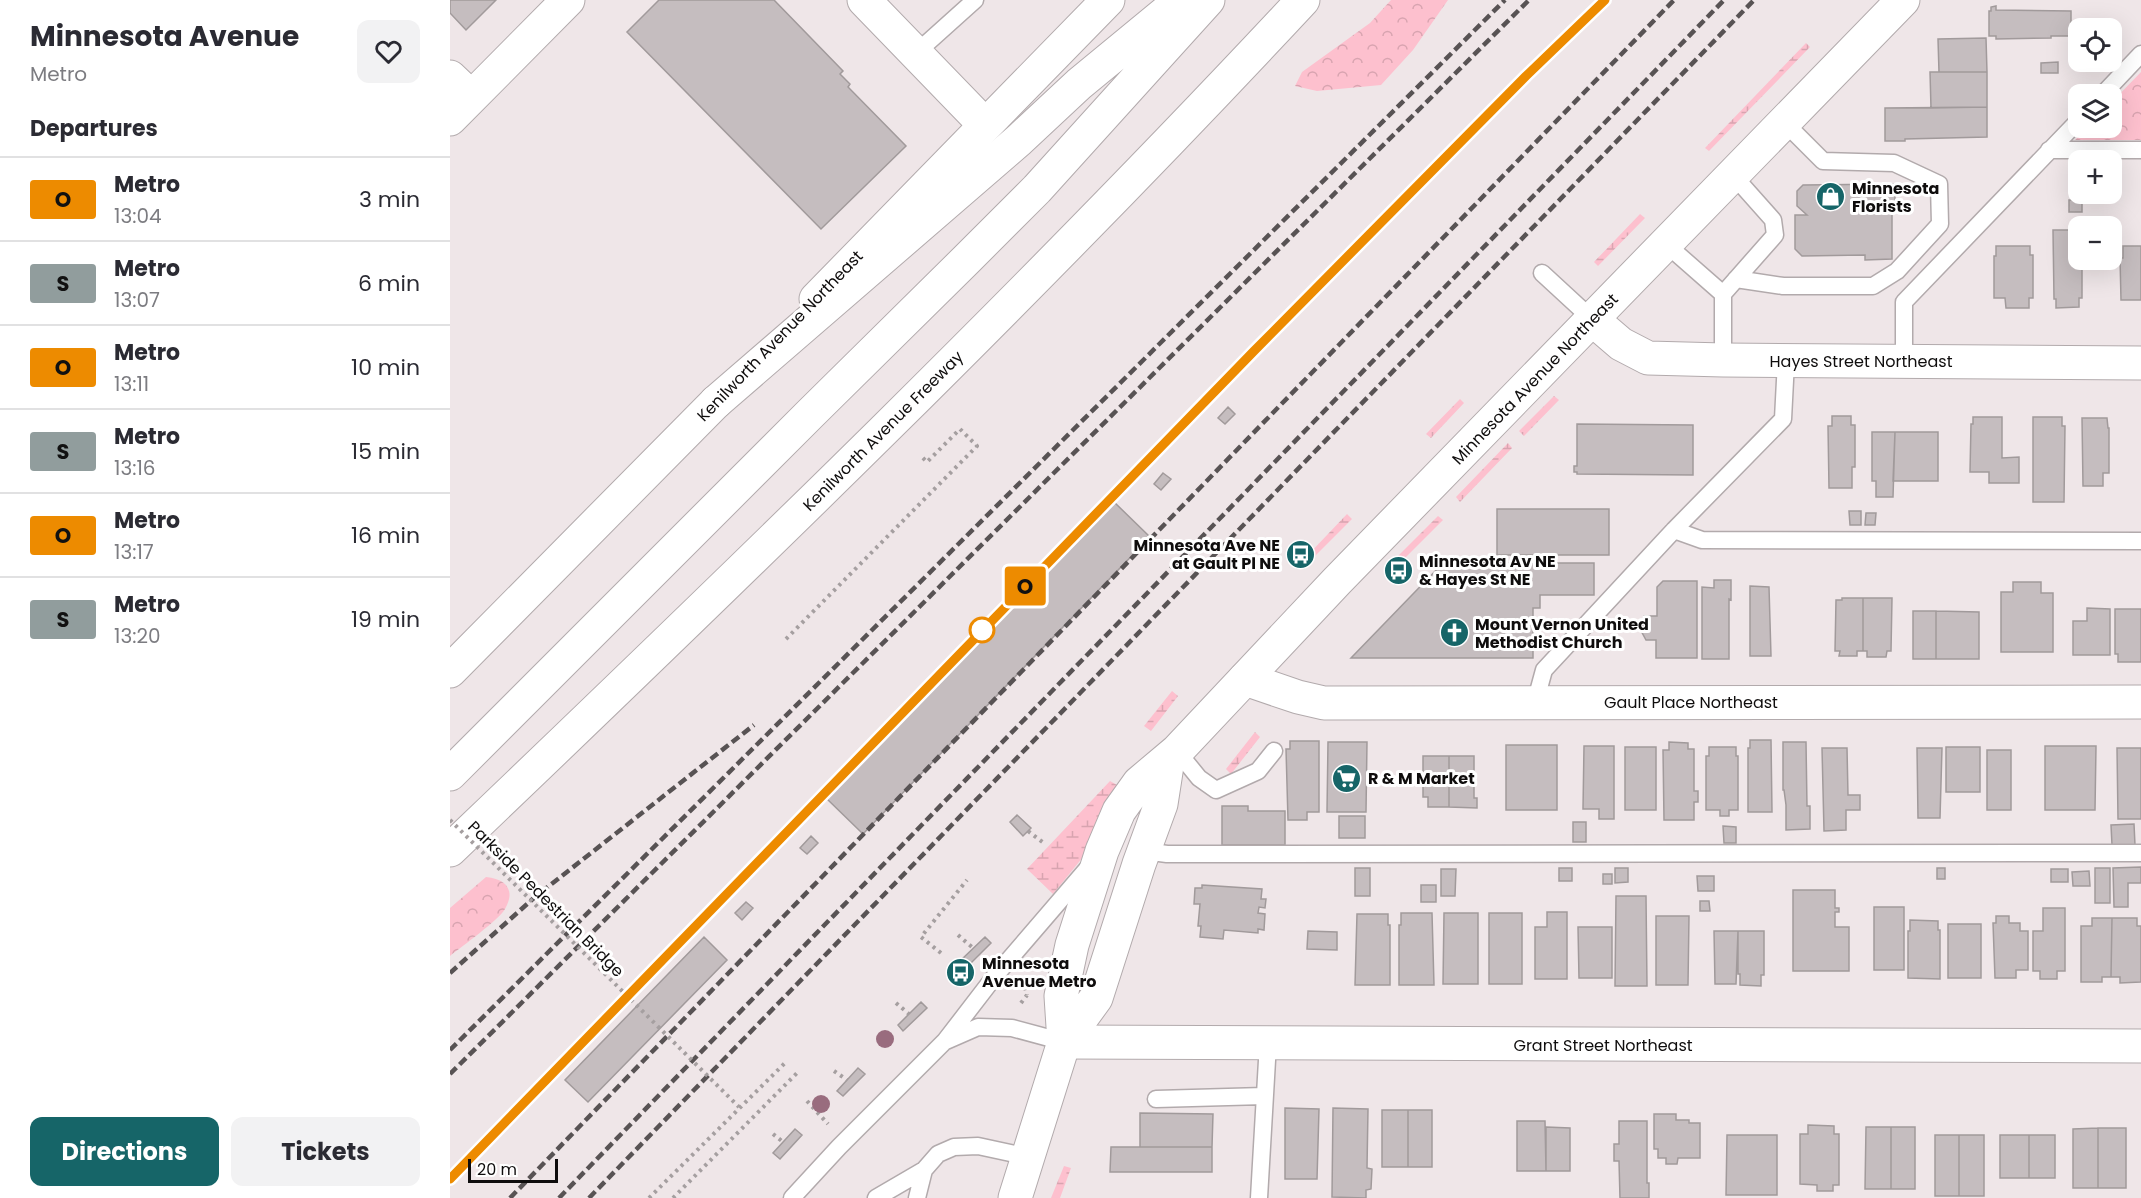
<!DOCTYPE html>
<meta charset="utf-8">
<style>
body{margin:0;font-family:Poppins,sans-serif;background:#f2f2f3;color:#2b2b33;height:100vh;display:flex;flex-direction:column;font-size:22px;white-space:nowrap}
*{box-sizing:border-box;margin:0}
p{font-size:20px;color:#7c7c81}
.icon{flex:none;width:33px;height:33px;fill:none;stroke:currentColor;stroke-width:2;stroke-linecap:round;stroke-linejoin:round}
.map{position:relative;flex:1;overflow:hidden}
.details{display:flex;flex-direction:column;background:#fff;width:450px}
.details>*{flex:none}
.badge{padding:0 12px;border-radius:4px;font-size:21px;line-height:39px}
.controls{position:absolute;left:1618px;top:18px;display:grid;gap:12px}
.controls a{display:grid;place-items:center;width:54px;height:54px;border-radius:12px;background:#fff;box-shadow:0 6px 24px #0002;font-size:30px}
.scale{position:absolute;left:18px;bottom:15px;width:90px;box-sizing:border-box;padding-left:6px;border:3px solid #0f0d0d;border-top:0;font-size:16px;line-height:21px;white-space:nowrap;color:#0f0d0d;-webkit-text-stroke:4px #fff;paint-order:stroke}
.map>.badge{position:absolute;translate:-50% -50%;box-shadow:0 0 0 3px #fff}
h2{padding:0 30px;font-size:22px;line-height:54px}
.round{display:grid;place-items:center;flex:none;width:63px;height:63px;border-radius:12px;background:#f2f2f3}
.overview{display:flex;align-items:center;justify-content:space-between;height:102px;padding:0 30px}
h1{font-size:28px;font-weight:700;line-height:45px}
.primary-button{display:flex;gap:12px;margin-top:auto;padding:12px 30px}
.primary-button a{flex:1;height:69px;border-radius:12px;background:#166568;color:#fff;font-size:24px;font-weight:700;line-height:69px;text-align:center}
.primary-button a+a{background:#f2f2f3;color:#2b2b33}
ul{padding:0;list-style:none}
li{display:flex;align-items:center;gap:18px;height:84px;padding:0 30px;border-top:2px solid #e1e1e2}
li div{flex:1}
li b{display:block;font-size:22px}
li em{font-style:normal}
li .badge{min-width:66px;font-weight:700;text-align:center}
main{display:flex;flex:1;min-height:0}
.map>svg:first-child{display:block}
.forest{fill:url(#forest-crowns)}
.wetland{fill:url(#wetland-marsh)}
.building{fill:#c5bdbf;stroke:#a19a9b;stroke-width:1.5}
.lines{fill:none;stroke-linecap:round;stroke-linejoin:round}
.lane-casing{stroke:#b2aaac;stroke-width:19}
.street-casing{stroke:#b2aaac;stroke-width:35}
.secondary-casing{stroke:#b2aaac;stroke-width:35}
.primary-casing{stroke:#b2aaac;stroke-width:35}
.highway-casing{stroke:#b2aaac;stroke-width:35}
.path{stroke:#a59fa0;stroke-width:4;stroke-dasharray:3 4.5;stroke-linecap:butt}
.lane{stroke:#fff;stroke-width:16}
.street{stroke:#fff;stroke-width:33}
.secondary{stroke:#fff;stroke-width:33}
.primary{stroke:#fff;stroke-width:33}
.highway{stroke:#fff;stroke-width:33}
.rail{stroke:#585354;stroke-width:4.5;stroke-dasharray:9 4.5;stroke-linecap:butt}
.path-bridge{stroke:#a59fa0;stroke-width:4;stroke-dasharray:3 4.5;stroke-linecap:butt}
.tree{fill:#996c7e}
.line-casing{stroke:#fff;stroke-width:14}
.line{stroke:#ed8b00;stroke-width:9}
.stop-dot{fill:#fff;stroke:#ed8b00;stroke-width:3}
.labels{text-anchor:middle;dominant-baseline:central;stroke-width:6;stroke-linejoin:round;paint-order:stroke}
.poi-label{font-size:16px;font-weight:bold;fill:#0f0d0d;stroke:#fff;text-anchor:start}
.street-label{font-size:16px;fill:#0f0d0d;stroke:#fff}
</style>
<main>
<section class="details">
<div class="overview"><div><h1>Minnesota Avenue</h1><p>Metro</p></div><a class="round"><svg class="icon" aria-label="heart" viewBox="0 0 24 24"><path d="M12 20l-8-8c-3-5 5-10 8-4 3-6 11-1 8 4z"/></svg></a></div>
<h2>Departures</h2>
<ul>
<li><span class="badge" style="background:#ed8b00;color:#111">O</span><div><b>Metro</b><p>13:04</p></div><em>3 min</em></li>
<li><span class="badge" style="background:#919d9d;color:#111">S</span><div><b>Metro</b><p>13:07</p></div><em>6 min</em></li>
<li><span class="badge" style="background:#ed8b00;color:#111">O</span><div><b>Metro</b><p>13:11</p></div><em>10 min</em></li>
<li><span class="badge" style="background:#919d9d;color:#111">S</span><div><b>Metro</b><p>13:16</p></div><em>15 min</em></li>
<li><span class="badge" style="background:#ed8b00;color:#111">O</span><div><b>Metro</b><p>13:17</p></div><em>16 min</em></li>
<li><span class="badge" style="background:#919d9d;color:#111">S</span><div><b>Metro</b><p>13:20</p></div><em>19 min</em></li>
</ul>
<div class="primary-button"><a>Directions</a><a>Tickets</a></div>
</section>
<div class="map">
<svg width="1691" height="1198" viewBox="0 0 1691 1198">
<defs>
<pattern id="forest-crowns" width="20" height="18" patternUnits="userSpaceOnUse" patternTransform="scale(1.5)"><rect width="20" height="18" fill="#fdc0ce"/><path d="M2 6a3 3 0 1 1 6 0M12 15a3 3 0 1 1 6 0" fill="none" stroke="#d8a4b0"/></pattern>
<pattern id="wetland-marsh" width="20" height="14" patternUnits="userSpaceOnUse" patternTransform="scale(1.5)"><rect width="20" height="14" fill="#fdc0ce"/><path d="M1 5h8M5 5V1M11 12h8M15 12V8" fill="none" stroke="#d8a4b0"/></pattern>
</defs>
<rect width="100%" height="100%" fill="#efe6e8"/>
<path class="forest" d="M941,0H998L963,50L931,85L867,91L845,86L852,72L920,23Z
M1691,72V140H1625L1637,128H1662V102Z
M36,877C56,879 66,890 55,909C50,919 11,947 0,956V908Z"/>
<path class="wetland" d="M1356,43L1360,47L1259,151L1255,148Z
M1190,214L1195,218L1148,266L1144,262Z
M1104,396L1109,400L1074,436L1069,431Z
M1010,399L1014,403L981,438L976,434Z
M1058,443L1062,448L1010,502L1006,497Z
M897,514L902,519L862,559L858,555Z
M988,516L993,520L952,561L948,556Z
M722,691L728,696L701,731L694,726Z
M805,732L810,737L781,774L776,769Z
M660,781L667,785L633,857L603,894L577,869Z
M614,1166L621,1168L610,1198H601Z"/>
<path class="building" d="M0,0H46L16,30L0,13Z
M209,0H324L393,71L390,74L400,84L398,87L456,146L371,229L177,32Z
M1546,6V10L1621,11V36H1601V38L1546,39V36H1539V11H1541V7Z
M1536,38L1537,72H1489L1488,39Z
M1608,62V73H1591V63Z
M1480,72H1537V107L1481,108Z
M1537,107V137L1455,139V141H1435V108Z
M1445,184V211H1442V259L1415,260V255L1352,256L1345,249V215H1357L1347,206V191L1353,185Z
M1619,200H1632V212H1619Z
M1603,230H1626V250H1629V260H1632V298H1629V307L1606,308V299H1604Z
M1546,246H1580V255H1583V298H1579V308H1556L1555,298H1544V256H1546Z
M1673,246H1691V300H1671L1670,258H1673Z
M778,407L785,414L775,424L768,418Z
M1382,416H1401V425H1405V467H1402V488H1379L1378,426H1382Z
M1523,417H1552V458L1569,457V483H1539V472H1520L1521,424H1523Z
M1583,417H1612V426H1615L1614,502H1583Z
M1632,418H1657L1658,428H1659V473H1653V486H1633Z
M1127,424L1243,425V475L1127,474V472H1124V466H1127Z
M1422,432H1445L1443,497H1426V481H1422Z
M1445,432H1488V481H1443Z
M713,473L721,479L711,490L704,484Z
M663,501L700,537L413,834L375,797Z
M1047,509H1159V555H1047Z
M1399,511H1411V525H1400Z
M1416,513H1426L1425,525H1415Z
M993,563H1144V595H1090V608H1083V658H901Z
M1264,580H1281V600L1279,599V659H1252V587L1264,588Z
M1213,581H1247V658H1206V640H1196L1189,627L1194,616H1207V587Z
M1563,582H1591V593H1603V652H1551V592H1563Z
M1300,586L1319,587L1321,656H1300Z
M1392,598H1413V651H1407V656H1389L1390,651H1385L1386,600H1392Z
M1413,598H1442L1441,651H1437L1436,657H1417V651H1413Z
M1637,608L1660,609V655H1623V621H1637Z
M1665,609H1691V662H1668V654H1665Z
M1463,611H1486V659H1463Z
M1486,611L1529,612V659H1486Z
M1300,740H1321L1322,812H1298V748H1300Z
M840,741H869V812H857V820H838L836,749H840Z
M878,742H917L916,812H877Z
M1219,742L1238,743V749H1244V791H1248V802H1244V820H1214L1213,750H1219Z
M1333,742H1356L1357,806H1360V829L1336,830V805L1334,790H1333Z
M1056,745H1107V810H1056Z
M1134,746H1164V819H1149V809H1133Z
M1595,746H1646L1645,810H1595Z
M1175,747H1206V810H1175Z
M1259,747H1286V756H1288V810H1279V816H1270V810H1256V756H1259Z
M1496,747H1530V792H1496Z
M1372,748H1397L1398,795H1410V810H1396V830L1374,831Z
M1467,748H1492L1490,818H1468Z
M1667,748H1691V819H1668Z
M1537,750H1561V810H1537Z
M973,756H999V807H978V797H973Z
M999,756H1024V798H1027V808L999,807Z
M772,806H798V811H835V845H772Z
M567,815L581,828L573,836L560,822Z
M889,816H915V838H889Z
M1123,822H1136V842H1123Z
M1684,824L1685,845H1662L1661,825Z
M1273,826L1286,827V843H1274Z
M361,836L368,843L357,854L350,848Z
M1691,867V883H1678V907H1664L1663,868Z
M905,868H920V896H905Z
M1109,868H1122V881H1109Z
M1165,868H1178V882L1165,883Z
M1487,868H1495V879H1487Z
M1645,868H1660V903H1645Z
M991,869H1006L1005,896H991Z
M1601,869H1618V882H1601Z
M1639,871L1640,886H1623L1622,872Z
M1153,874H1162V884H1153Z
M1247,876H1264V891H1248Z
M752,885L812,889L811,899H816L815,908L809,907L808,913L815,914L814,930L808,929V933L774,930L773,939L750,937L751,926H748L750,904H744L745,888H752Z
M971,885H986V902H971Z
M1343,890H1385V908H1389V912H1385V927H1399V971H1343Z
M1166,896H1196L1197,986H1165Z
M1250,901H1259L1260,911H1250Z
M296,902L303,908L292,920L285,913Z
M1424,907H1454V970H1424Z
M1593,908H1615V971H1607V979H1590V971H1583V931H1593Z
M1097,912H1117V979H1085V927H1097Z
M951,913H982L984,985H949V925H951Z
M994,913H1028V984H993Z
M1039,913H1072V984H1039Z
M907,914H938V925H940V985H905Z
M1206,916H1239L1238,985H1206Z
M1546,916H1559V923H1570V931H1578V970H1566V978H1545L1543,923H1546Z
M1642,918H1662L1661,977H1652V982H1631V926H1642Z
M1662,918H1687V926H1691V982L1670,983V977H1661Z
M1460,920L1488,921V930H1490V979L1458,978V931H1460Z
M1498,924H1531V978H1498Z
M1128,927H1162V978H1129Z
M858,931L887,932V950L857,949Z
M1264,931H1288L1286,984H1265Z
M1288,931H1314V975H1311V986L1290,985V974H1288Z
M254,937L277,960L138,1102L115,1080Z
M535,937L541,943L517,967L511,960Z
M471,1002L477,1008L453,1031L448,1025Z
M408,1068L415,1074L393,1096L387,1091Z
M835,1108L869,1109L867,1179H835Z
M883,1108L918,1109L917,1168L922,1169L921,1189L916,1190V1198L882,1197Z
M932,1110H958V1167H932Z
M958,1110H982V1167H958Z
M690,1113L763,1114L762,1147H690Z
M1204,1114H1226V1120H1239V1123H1250V1158H1228L1227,1164H1216V1158H1208V1149H1204Z
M1067,1121H1095L1096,1171H1067Z
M1169,1121H1197V1183H1199V1198H1170L1169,1161H1164V1144H1169Z
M1358,1125L1384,1126V1134H1389V1185H1383V1191H1367V1185L1350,1184V1134H1358Z
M1096,1127L1120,1128V1171H1096Z
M1416,1127H1441V1189H1415Z
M1441,1127H1465V1189H1441Z
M1648,1128V1188H1623V1129Z
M1648,1128H1676V1188H1648Z
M345,1129L352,1135L330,1159L323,1153Z
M1277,1135H1327V1195H1276Z
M1485,1135H1509V1196H1485Z
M1509,1135H1534V1196H1509Z
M1550,1135H1579V1178H1550Z
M1579,1135H1605V1178H1579Z
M661,1147H762V1172H660Z"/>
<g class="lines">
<defs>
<path id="lane" d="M466,53L525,0
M1653,94L1691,54
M1599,150H1691
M1216,244L1273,294V360
M1092,273L1143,320
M1286,279L1333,286H1423L1447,271L1490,224L1489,184L1444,163L1373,161L1334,122
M1273,294L1325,235L1323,220L1283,175
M1454,362V302L1629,120
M1224,530L1252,540L1691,541
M1085,703L1094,670L1224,530L1333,419L1336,361
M727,751L749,778L766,790L808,771L824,751
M694,851L717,854L1691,853
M496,1041L528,1027L562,1028L614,1042
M706,1099L814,1096
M342,1198L389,1147L495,1041L545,976L637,869
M426,1198L474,1170L488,1154L504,1147L528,1146L579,1157
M467,1198L474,1170
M809,1198L818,1043"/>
<path id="street" d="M414,0L535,125
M0,77L21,97
M0,119L118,0
M1143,320L1171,344L1198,358L1273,360L1691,363
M795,679L848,697L874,703L1691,702
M614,1042L1691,1046"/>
<path id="secondary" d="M366,299L658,0
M614,1042L611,996L622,945L652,851L669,811L689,783L727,751L887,581L1453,0
M565,1198L614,1042L646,998L689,864L711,804L718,759"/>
<path id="primary" d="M0,671L266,402"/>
<path id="highway" d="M266,402L569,140L629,84L731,0
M0,774L359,415L516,260L587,189L758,0
M0,850C290,573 579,294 853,0"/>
</defs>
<use href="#lane" class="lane-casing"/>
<use href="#street" class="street-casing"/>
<use href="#secondary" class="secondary-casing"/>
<use href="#primary" class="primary-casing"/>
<use href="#highway" class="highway-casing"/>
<path class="path" d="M336,639L527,446L510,429L477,462L471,456
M578,831L595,844
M508,935L523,948
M491,953L471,937L517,880
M573,980L577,995
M446,1003L459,1014
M571,1003L577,995
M384,1071L397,1080
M357,1101L378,1124
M323,1134L333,1142
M199,1198L336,1062
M223,1198L347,1073"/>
<use href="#lane" class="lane"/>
<use href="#street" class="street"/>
<use href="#secondary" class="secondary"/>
<use href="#primary" class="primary"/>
<use href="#highway" class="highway"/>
<path class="rail" d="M0,973L85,897L304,725
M0,1050L1055,0
M0,1074L1079,0
M0,1179L820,335L1076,76L1155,0
M60,1198L1224,0
M109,1198L1274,0
M139,1198L1304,0"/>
<path class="path-bridge" d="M0,820L289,1107"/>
</g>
<g class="tree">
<circle cx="435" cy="1039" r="9"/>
<circle cx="371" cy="1104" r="9"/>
</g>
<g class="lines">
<defs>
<path id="line" d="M0,1179L804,351L1076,76L1155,0"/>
</defs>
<use href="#line" class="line-casing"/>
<use href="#line" class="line"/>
</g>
<defs>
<symbol id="shop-disc" viewBox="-11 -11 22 22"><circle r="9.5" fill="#166568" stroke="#fff"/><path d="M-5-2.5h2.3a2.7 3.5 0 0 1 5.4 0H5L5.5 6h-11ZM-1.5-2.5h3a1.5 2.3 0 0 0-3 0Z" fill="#fff"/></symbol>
<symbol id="bus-disc" viewBox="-11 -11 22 22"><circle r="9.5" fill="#166568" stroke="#fff"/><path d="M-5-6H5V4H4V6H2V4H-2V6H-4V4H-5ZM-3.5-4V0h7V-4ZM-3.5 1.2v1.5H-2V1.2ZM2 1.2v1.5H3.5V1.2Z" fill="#fff"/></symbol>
<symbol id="church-disc" viewBox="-11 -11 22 22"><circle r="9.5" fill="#166568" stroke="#fff"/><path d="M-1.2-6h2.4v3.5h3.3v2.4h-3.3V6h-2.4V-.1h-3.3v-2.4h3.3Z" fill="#fff"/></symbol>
<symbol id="supermarket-disc" viewBox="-11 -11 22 22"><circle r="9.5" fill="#166568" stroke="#fff"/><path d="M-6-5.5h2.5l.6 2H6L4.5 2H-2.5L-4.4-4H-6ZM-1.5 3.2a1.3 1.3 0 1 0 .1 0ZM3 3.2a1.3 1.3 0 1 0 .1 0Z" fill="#fff"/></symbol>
</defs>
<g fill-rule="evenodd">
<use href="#shop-disc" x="1364" y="180" width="33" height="33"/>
<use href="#bus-disc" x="834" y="538" width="33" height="33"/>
<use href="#bus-disc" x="932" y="554" width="33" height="33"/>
<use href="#church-disc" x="988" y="616" width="33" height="33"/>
<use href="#supermarket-disc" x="880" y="762" width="33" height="33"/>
<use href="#bus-disc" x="494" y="956" width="33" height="33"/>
</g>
<circle class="stop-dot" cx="532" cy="630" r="12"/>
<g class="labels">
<g class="poi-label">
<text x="1402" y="188">Minnesota<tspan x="1402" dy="18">Florists</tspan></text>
<text x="830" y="545" text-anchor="end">Minnesota Ave NE<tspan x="830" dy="18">at Gault Pl NE</tspan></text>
<text x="969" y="561">Minnesota Av NE<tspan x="969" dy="18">&amp; Hayes St NE</tspan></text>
<text x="1025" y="624">Mount Vernon United<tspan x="1025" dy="18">Methodist Church</tspan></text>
<text x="918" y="778">R &amp; M Market</text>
<text x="532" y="963">Minnesota<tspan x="532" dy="18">Avenue Metro</tspan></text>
</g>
<g class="street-label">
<text transform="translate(330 336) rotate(-46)">Kenilworth Avenue Northeast</text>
<text x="1411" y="361">Hayes Street Northeast</text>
<text transform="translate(1085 379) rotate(-46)">Minnesota Avenue Northeast</text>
<text transform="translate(433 431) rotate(-45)">Kenilworth Avenue Freeway</text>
<text x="1241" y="702">Gault Place Northeast</text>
<text transform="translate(96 899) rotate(45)">Parkside Pedestrian Bridge</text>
<text x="1153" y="1045">Grant Street Northeast</text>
</g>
</g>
</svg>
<div class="controls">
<a><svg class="icon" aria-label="locate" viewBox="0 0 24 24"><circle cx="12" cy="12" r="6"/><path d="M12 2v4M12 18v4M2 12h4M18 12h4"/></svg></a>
<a><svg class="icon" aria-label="layers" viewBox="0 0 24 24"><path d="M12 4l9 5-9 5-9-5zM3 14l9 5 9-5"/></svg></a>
<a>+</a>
<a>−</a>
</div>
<div class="scale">20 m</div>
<b class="badge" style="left:575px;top:586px;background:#ed8b00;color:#111">O</b>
</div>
</main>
